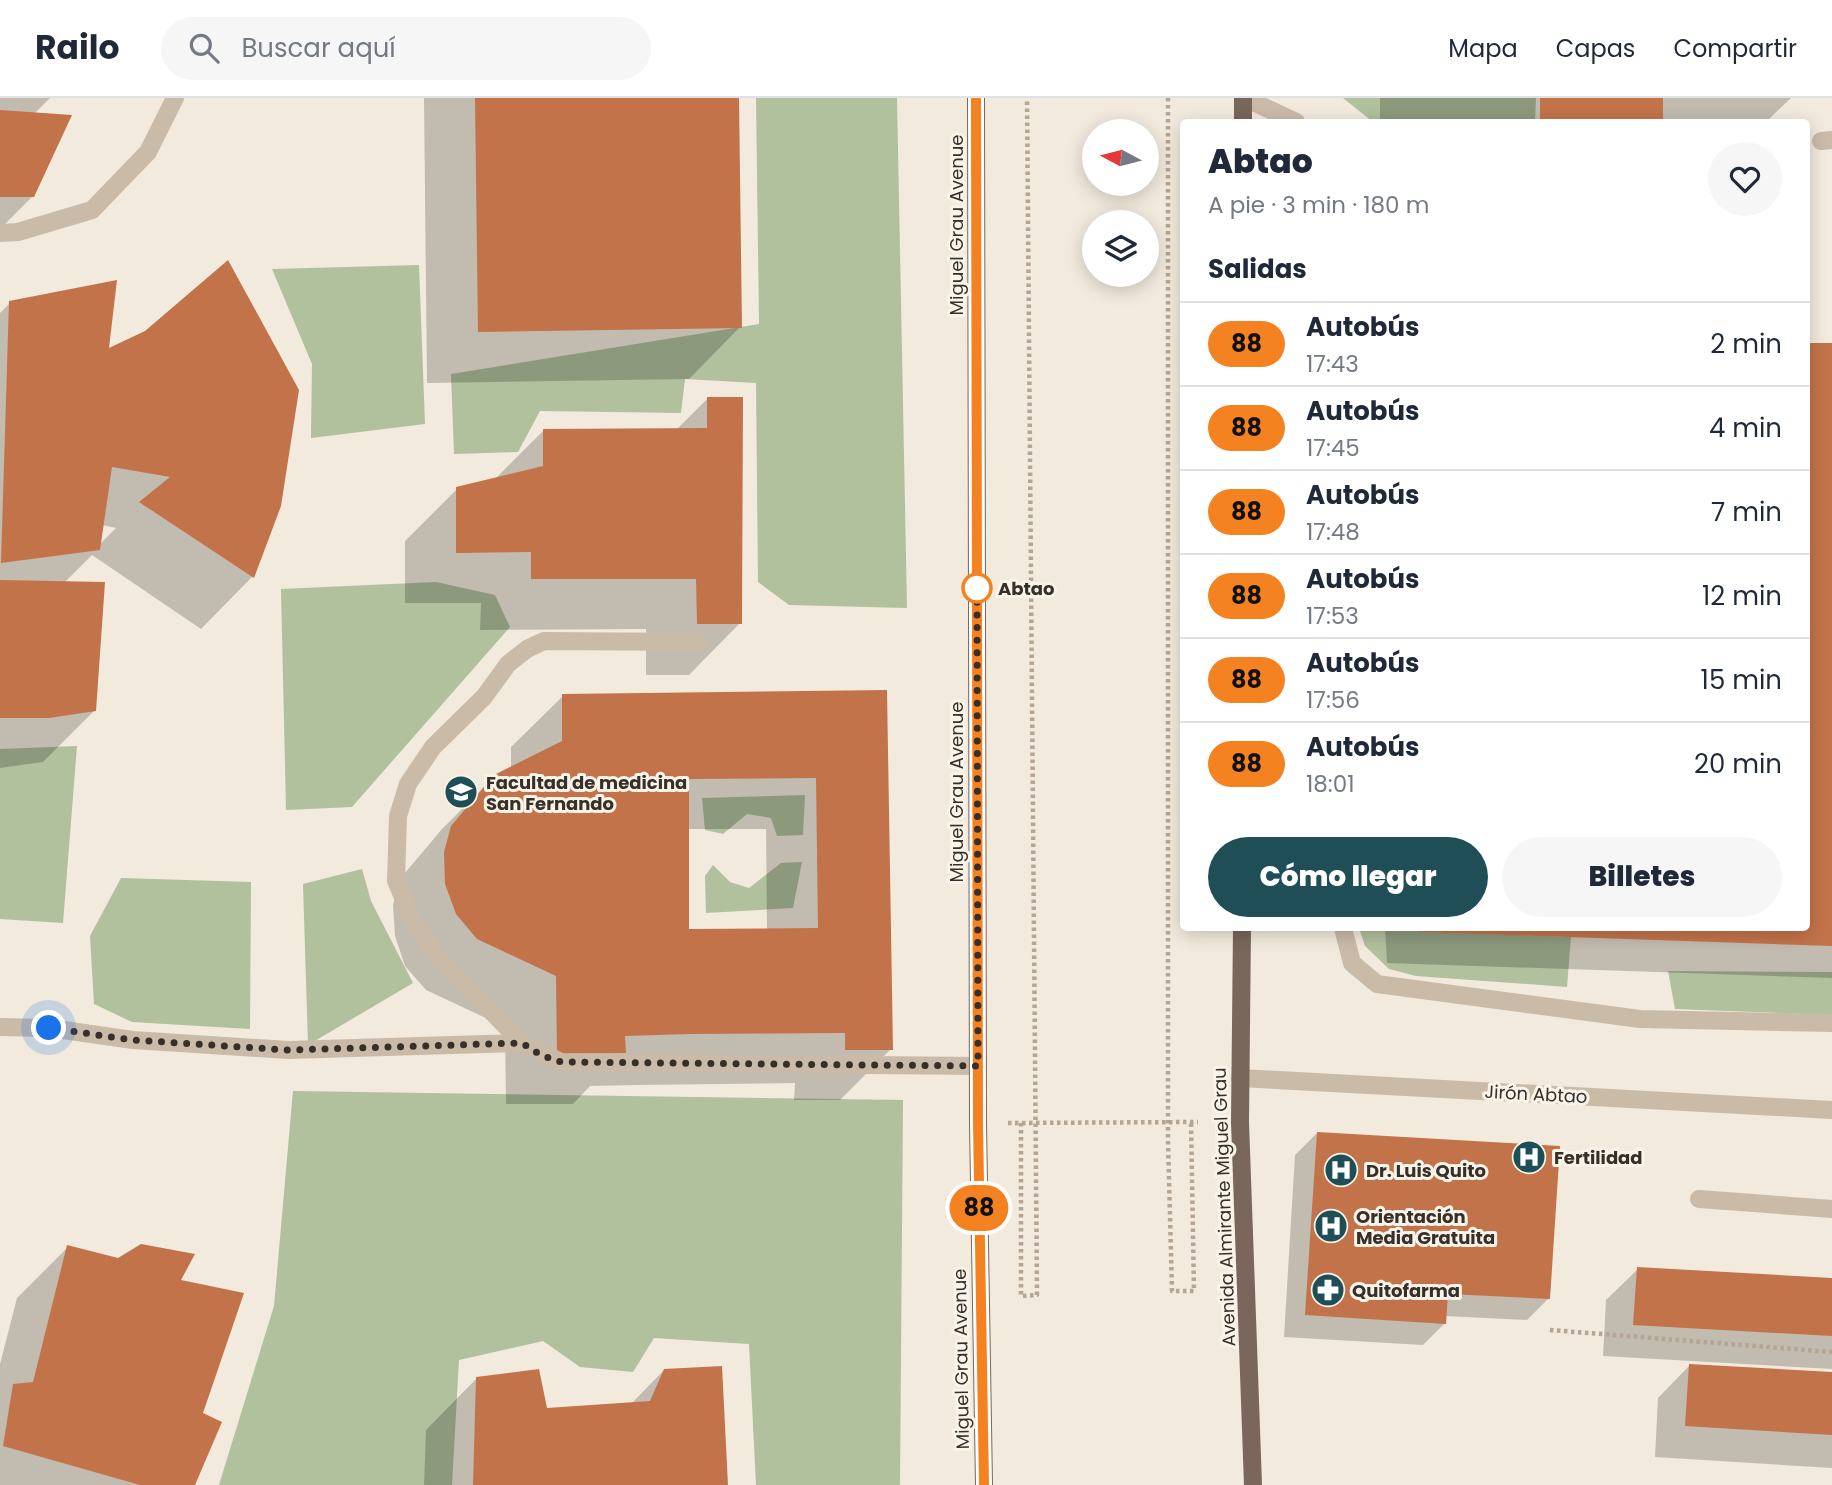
<!DOCTYPE html>
<html lang="es">
<meta charset="utf-8">
<style>
body{margin:0;font-family:Poppins,sans-serif;background:#f6f6f7;color:#1f2937;height:100vh;display:flex;flex-direction:column;font-size:26px;white-space:nowrap}
*{box-sizing:border-box;margin:0}
p{font-size:23px;color:#747a83}
.icon{flex:none;width:38px;height:38px;fill:none;stroke:currentColor;stroke-width:2;stroke-linecap:round;stroke-linejoin:round}
.map{position:relative;flex:1;overflow:hidden}
.drawer{position:absolute;left:1180px;top:21px;width:630px;height:812px;display:flex;flex-direction:column;background:#fff;border-radius:7px;box-shadow:0 4px 18px #0003}
.drawer>*{flex:none}
.badge{padding:0 14px;border-radius:23px;font-size:24px;line-height:46px}
.needle{width:46px;rotate:277deg}
.controls{position:absolute;left:1082px;top:21px;display:grid;gap:14px}
.controls a{display:grid;place-items:center;width:77px;height:77px;border-radius:50%;background:#fff;box-shadow:0 4px 18px #0003;font-size:35px}
.you{position:absolute;width:35px;height:35px;margin:-18px;border:5px solid #fff;border-radius:50%;background:#1a73e8;box-shadow:0 0 0 10px #1a73e833}
.map>.badge{position:absolute;translate:-50% -50%;box-shadow:0 0 0 4px #fff}
h2{padding:0 28px;font-size:26px;line-height:63px}
.round{display:grid;place-items:center;flex:none;width:74px;height:74px;border-radius:37px;background:#f6f6f7}
.overview{display:flex;align-items:center;justify-content:space-between;height:119px;padding:0 28px}
h1{font-size:33px;font-weight:800;line-height:52px}
.action{display:flex;gap:14px;margin-top:auto;padding:14px 28px}
.action a{flex:1;height:80px;border-radius:42px;background:#1f4e57;color:#fff;font-size:28px;font-weight:800;line-height:80px;text-align:center}
.action a+a{background:#f6f6f7;color:#1f2937}
ul{padding:0;list-style:none}
li{display:flex;align-items:center;gap:21px;height:84px;padding:0 28px;border-top:2px solid #e0e1e3}
li div{flex:1}
li b{display:block;font-size:26px}
li em{font-style:normal}
li .badge{min-width:77px;font-weight:700;text-align:center}
header{display:flex;align-items:center;gap:42px;box-sizing:border-box;height:98px;padding:0 35px;background:#fff;border-bottom:2px solid #e0e1e3}
header strong{font-size:33px}
nav{display:flex;gap:38px;margin-inline-start:auto;font-size:24px}
.search{width:490px;height:63px;background:#f6f6f7;display:flex;align-items:center;gap:18px;box-sizing:border-box;padding:0 24px;border-radius:38px;color:#747a83;font-size:26px}
.map>svg:first-child{display:block}
.green{fill:#b1c09d}
.shadow{fill:#0003;fill-rule:evenodd}
.building{fill:#c3734a;fill-rule:evenodd}
.lines{fill:none;stroke-linecap:round;stroke-linejoin:round}
.path{stroke:#b5a593;stroke-width:4.5;stroke-dasharray:3.5 3.5;stroke-linecap:butt}
.service{stroke:#cabba9;stroke-width:18}
.pedestrian{stroke:#cabba9;stroke-width:18}
.tertiary{stroke:#cabba9;stroke-width:18}
.primary{stroke:#78675a;stroke-width:18}
.path-bridge{stroke:#b5a593;stroke-width:4.5;stroke-dasharray:3.5 3.5;stroke-linecap:butt}
.line-casing{stroke:#fff;stroke-width:16}
.line{stroke:#f58220;stroke-width:10}
.walk{stroke:#372f29;stroke-width:7;stroke-dasharray:0 12.6}
.stop-dot{fill:#fff;stroke:#f58220;stroke-width:3.5}
.labels{text-anchor:middle;dominant-baseline:central;stroke-width:6;stroke-linejoin:round;paint-order:stroke}
.street-label{font-size:18px;fill:#372f29;stroke:#f9f4e9}
.stop-label{font-size:18px;font-weight:bold;fill:#372f29;stroke:#f9f4e9;text-anchor:start}
.poi-label{font-size:18px;font-weight:bold;fill:#372f29;stroke:#f9f4e9;text-anchor:start}
</style>
<header>
<strong>Railo</strong>
<div class="search"><svg class="icon" aria-label="search" viewBox="0 0 24 24"><circle cx="10" cy="10" r="6"/><path d="M15 15l6 6"/></svg>Buscar aquí</div>
<nav><a>Mapa</a><a>Capas</a><a>Compartir</a></nav>
</header>
<div class="map">
<svg width="1832" height="1387" viewBox="0 0 1832 1387">
<rect width="100%" height="100%" fill="#f2eadd"/>
<path class="green" d="M756,0H897L907,510L789,507L758,484L756,285L685,281L681,315L540,313L518,354L454,356L451,276L759,226Z
M1343,0H1536L1535,24H1373Z
M419,167L425,326L311,340L312,266L272,171Z
M436,484L495,497L510,529L352,709L286,712L281,491Z
M77,648L63,825L0,821V651Z
M805,697L803,737L777,738L771,720L747,716L723,736L705,732L702,700Z
M802,764L793,810L706,815L705,778L713,767L730,784L749,790L781,765Z
M362,771L371,803L413,885L308,947L303,786Z
M121,780L251,784L250,931L132,924L94,906L90,838Z
M1359,830H1417L1418,834L1571,839L1567,889L1416,878L1389,871L1365,848Z
M1668,873L1832,874V917L1675,911Z
M293,993L903,1002L900,1387H756L749,1246L654,1240L633,1274L580,1269L543,1243L459,1262L452,1387H219L274,1208Z"/>
<path class="shadow" d="M0,0H50L34,16L33,98L0,131Z
M424,0H737L740,229L689,281L427,285Z
M1380,0H1791L1766,24H1509V21L1380,23Z
M10,205L107,253L279,408L252,479L201,531L92,457L64,485L95,612L43,664L0,670V215ZM102,427L116,430L99,447Z
M1806,247H1832V880L1387,865L1385,830H1806Z
M708,300L740,525L689,577H646V531L480,532L481,505H405V443L457,391L494,382L544,332H676Z
M886,593L891,951L840,1002H794L795,985L637,987L590,988L573,1006H506L505,929L426,892L405,868L395,838L393,807L400,781L442,731L495,678L511,670V649L563,598ZM687,731H766L767,832L687,833Z
M1317,1035L1549,1200L1527,1222L1445,1218V1225L1423,1247L1284,1239L1295,1057Z
M68,1149L178,1183L201,1316L193,1387H0V1266L17,1200Z
M1638,1171L1832,1182V1271L1603,1258L1606,1202Z
M1689,1268L1832,1276V1370L1655,1359L1658,1300Z
M664,1272L726,1387H424L426,1332L477,1280L546,1311L631,1306Z"/>
<path class="building" d="M475,0H739L742,230L478,234Z
M1540,0H1663V24H1540Z
M0,12L72,17L34,99H0Z
M228,162L299,292L281,408L254,480L139,404L170,379L112,369L100,452L1,465L9,203L117,182L109,250L145,233Z
M1806,245H1832V848L1418,834L1417,830H1806Z
M707,299H743L742,526H697L696,481H531V454L456,455V389L543,368V331L707,330Z
M0,482L105,484L96,613L49,620H0Z
M887,592L893,952H845V935L690,936L625,938L626,955L557,956L556,878L477,841L456,816L445,786L444,754L451,728L494,677L562,643V596ZM816,680L818,830L689,831V681Z
M1317,1034L1560,1048L1550,1201L1448,1196L1446,1226L1305,1217Z
M141,1146L195,1156L181,1182L244,1195L203,1315L222,1324L195,1387H140L3,1348L13,1286L33,1284L67,1147L118,1160Z
M1637,1169L1832,1180V1238L1633,1227Z
M1689,1266L1832,1274V1337L1685,1328Z
M722,1268L728,1387H473L476,1279L539,1271L547,1310L650,1303L664,1271Z"/>
<g class="lines">
<path class="path" d="M1168,0V1043L1172,1193H1194L1191,1024
M1021,1025V1198L1037,1197L1027,0
M1550,1232L1832,1254"/>
<path class="service" d="M1245,0L1296,24
M1821,43L1832,42
M0,135L18,134L92,112L148,54L175,0
M699,544L544,543L527,551L508,566L484,599L433,649L408,686L398,718L396,783L414,825L434,854L522,945L561,964L978,968
M0,929L49,930L133,942L288,952L522,945
M1699,1101L1832,1111"/>
<path class="pedestrian" d="M1343,830L1352,865L1377,886L1640,921L1832,925"/>
<path class="tertiary" d="M1240,980L1832,1012"/>
<path class="primary" d="M976,0L978,1025L984,1387
M1243,0V24
M1242,830L1240,1024L1253,1387"/>
<path class="path-bridge" d="M1008,1025L1198,1024"/>
</g>
<g class="lines">
<defs>
<path id="line" d="M976,0L978,1025L984,1387"/>
</defs>
<use href="#line" class="line-casing"/>
<use href="#line" class="line"/>
<path class="walk" d="M49,930L133,942L288,952L522,945L541,957L561,964L978,968L977,490"/>
</g>
<defs>
<symbol id="university-disc" viewBox="-11 -11 22 22"><circle r="9.5" fill="#1f4e57" stroke="#f9f4e9"/><path d="M0-5L7-2L0 1L-7-2ZM-4 1L0 2.5L4 1V4Q0 6-4 4Z" fill="#fff"/></symbol>
<symbol id="hospital-disc" viewBox="-11 -11 22 22"><circle r="9.5" fill="#1f4e57" stroke="#f9f4e9"/><path d="M-5-5h3v3.5h4V-5h3V5h-3V1.5h-4V5h-3Z" fill="#fff"/></symbol>
<symbol id="pharmacy-disc" viewBox="-11 -11 22 22"><circle r="9.5" fill="#1f4e57" stroke="#f9f4e9"/><path d="M-2-6h4v4h4v4h-4v4h-4v-4h-4v-4h4Z" fill="#fff"/></symbol>
</defs>
<g fill-rule="evenodd">
<use href="#university-disc" x="442" y="675" width="38" height="38"/>
<use href="#hospital-disc" x="1510" y="1040" width="38" height="38"/>
<use href="#hospital-disc" x="1322" y="1053" width="38" height="38"/>
<use href="#hospital-disc" x="1312" y="1109" width="38" height="38"/>
<use href="#pharmacy-disc" x="1309" y="1173" width="38" height="38"/>
</g>
<circle class="stop-dot" cx="977" cy="490" r="14"/>
<g class="labels">
<g class="street-label">
<text transform="translate(956 127) rotate(-90)">Miguel Grau Avenue</text>
<text transform="translate(956 694) rotate(-90)">Miguel Grau Avenue</text>
<text transform="translate(1536 996) rotate(3)">Jirón Abtao</text>
<text transform="translate(1224 1109) rotate(-92)">Avenida Almirante Miguel Grau</text>
<text transform="translate(961 1261) rotate(-91)">Miguel Grau Avenue</text>
</g>
<g class="stop-label">
<text x="998" y="490">Abtao</text>
</g>
<g class="poi-label">
<text x="486" y="684">Facultad de medicina<tspan x="486" dy="21">San Fernando</tspan></text>
<text x="1554" y="1059">Fertilidad</text>
<text x="1366" y="1072">Dr. Luis Quito</text>
<text x="1356" y="1118">Orientación<tspan x="1356" dy="21">Media Gratuita</tspan></text>
<text x="1352" y="1192">Quitofarma</text>
</g>
</g>
</svg>
<div class="controls">
<a><svg class="needle" viewBox="-14 -14 28 28"><path d="M0-13l5 13h-10z" fill="#e53935"/><path d="M0 13l5-13h-10z" fill="#747a83"/></svg></a>
<a><svg class="icon" aria-label="layers" viewBox="0 0 24 24"><path d="M12 4l9 5-9 5-9-5zM3 14l9 5 9-5"/></svg></a>
</div>
<div class="you" style="left:49px;top:930px"></div>
<b class="badge" style="left:979px;top:1110px;background:#f58220;color:#111">88</b>
<section class="drawer">
<div class="overview"><div><h1>Abtao</h1><p>A pie · 3 min · 180 m</p></div><a class="round"><svg class="icon" aria-label="heart" viewBox="0 0 24 24"><path d="M12 20l-8-8c-3-5 5-10 8-4 3-6 11-1 8 4z"/></svg></a></div>
<h2>Salidas</h2>
<ul>
<li><span class="badge" style="background:#f58220;color:#111">88</span><div><b>Autobús</b><p>17:43</p></div><em>2 min</em></li>
<li><span class="badge" style="background:#f58220;color:#111">88</span><div><b>Autobús</b><p>17:45</p></div><em>4 min</em></li>
<li><span class="badge" style="background:#f58220;color:#111">88</span><div><b>Autobús</b><p>17:48</p></div><em>7 min</em></li>
<li><span class="badge" style="background:#f58220;color:#111">88</span><div><b>Autobús</b><p>17:53</p></div><em>12 min</em></li>
<li><span class="badge" style="background:#f58220;color:#111">88</span><div><b>Autobús</b><p>17:56</p></div><em>15 min</em></li>
<li><span class="badge" style="background:#f58220;color:#111">88</span><div><b>Autobús</b><p>18:01</p></div><em>20 min</em></li>
</ul>
<div class="action"><a>Cómo llegar</a><a>Billetes</a></div>
</section>
</div>
